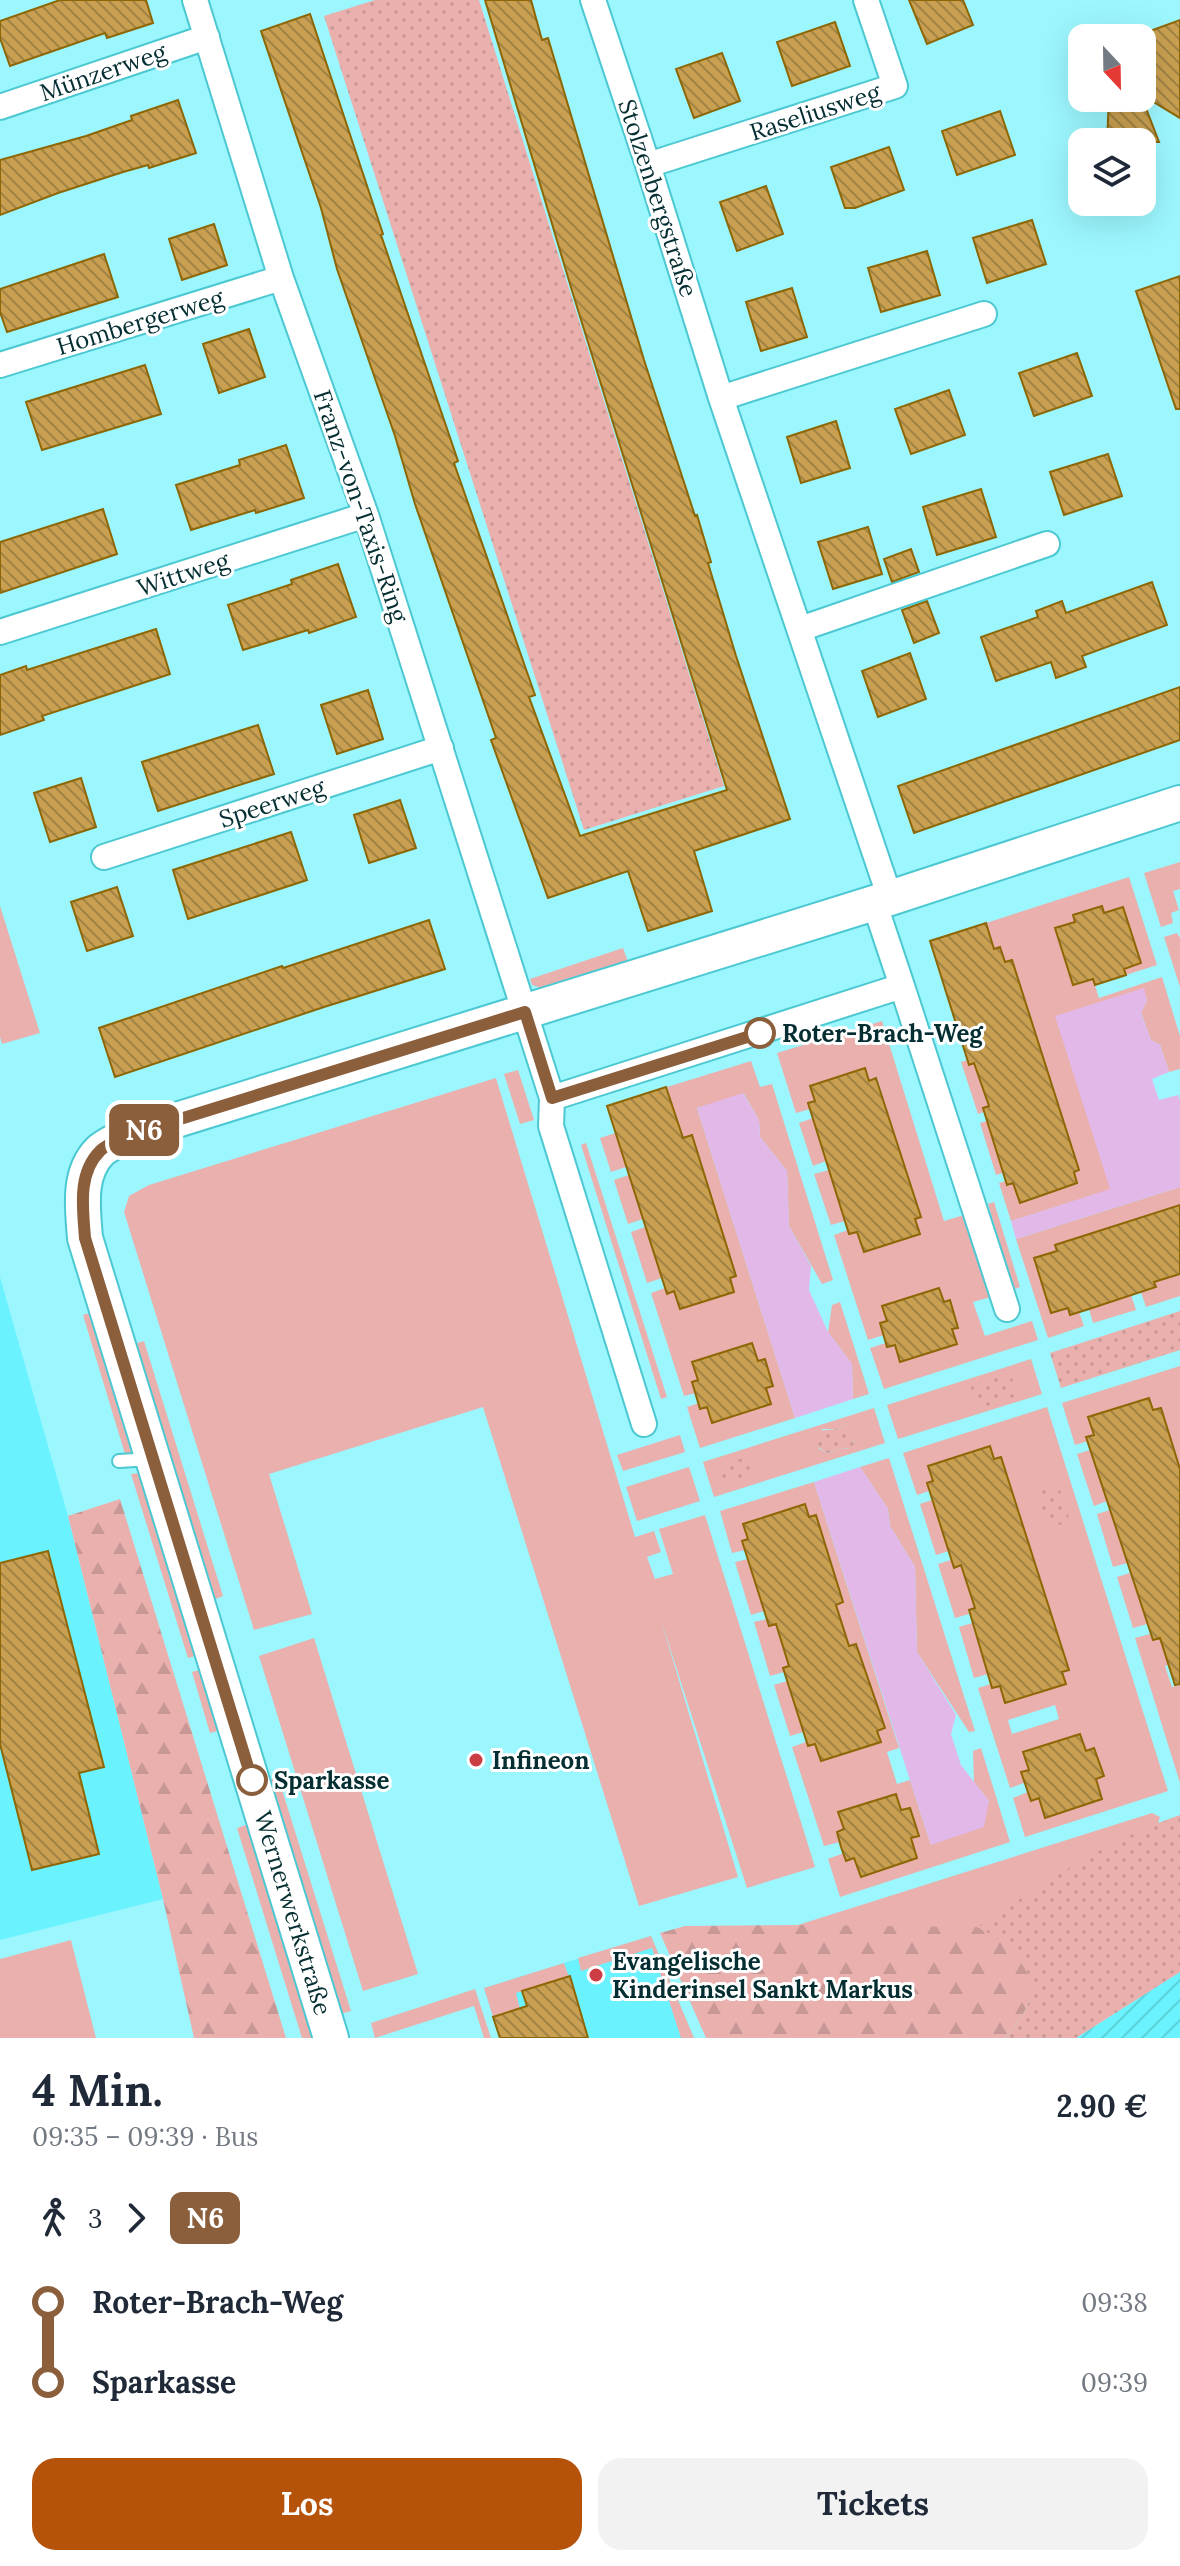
<!DOCTYPE html>
<html lang="de">
<meta charset="utf-8">
<style>
body{margin:0;font-family:Lora,serif;background:#f2f2f3;color:#1f2937;height:100vh;display:flex;flex-direction:column;font-size:30px;white-space:nowrap}
*{box-sizing:border-box;margin:0}
p{font-size:26px;color:#747a83}
.icon{flex:none;width:44px;height:44px;fill:none;stroke:currentColor;stroke-width:2;stroke-linecap:round;stroke-linejoin:round}
.map{position:relative;height:2038px;overflow:hidden}
.sheet{display:flex;flex-direction:column;background:#fff;flex:1}
.sheet>*{flex:none}
.badge{padding:0 16px;border-radius:12px;font-size:28px;line-height:52px}
.needle{width:52px;rotate:158deg}
.fabs{position:absolute;left:1068px;top:24px;display:grid;gap:16px}
.fabs a{display:grid;place-items:center;width:88px;height:88px;border-radius:16px;background:#fff;box-shadow:0 8px 32px #0002;font-size:40px}
.map>.badge{position:absolute;translate:-50% -50%;box-shadow:0 0 0 4px #fff}
.legs{display:flex;align-items:center;gap:12px;height:88px;padding:0 32px;font-size:26px}
.legs p{margin-inline-start:auto}
.summary{display:flex;align-items:center;justify-content:space-between;height:136px;padding:0 32px}
h1{font-size:44px;font-weight:700;line-height:60px}
.action{display:flex;gap:16px;margin-top:auto;padding:16px 32px}
.action a{flex:1;height:92px;border-radius:24px;background:#b45309;color:#fff;font-size:32px;font-weight:700;line-height:92px;text-align:center}
.action a+a{background:#f2f2f3;color:#1f2937}
ul{padding:0 32px;list-style:none}
li{display:flex;align-items:center;gap:28px;height:80px;font-size:30px}
li i{display:grid;place-items:center;width:12px;height:100%;margin:0 10px;background:currentColor}
li i::after{content:'';width:20px;height:20px;margin:-10px;border:6px solid;border-radius:50%;background:#fff}
li p{margin-inline-start:auto}
li:first-child i{background:linear-gradient(#0000 50%,currentColor 0)}
li:last-child i{background:linear-gradient(currentColor 50%,#0000 0)}
.map>svg:first-child{display:block}
.built{fill:#6af3fe}
.industrial{fill:url(#industrial-furrows)}
.green{fill:#eab0ad;fill-rule:evenodd}
.forest{fill:url(#forest-firs)}
.park{fill:url(#park-dots)}
.water{fill:#e2b8e8}
.building{fill:url(#building-back-hatch);stroke:#8d6605;stroke-width:2}
.lines{fill:none;stroke-linecap:round;stroke-linejoin:round}
.lane-casing{stroke:#4bc8d1;stroke-width:16}
.street-casing{stroke:#4bc8d1;stroke-width:28}
.secondary-casing{stroke:#4bc8d1;stroke-width:38}
.lane{stroke:#fff;stroke-width:12}
.street{stroke:#fff;stroke-width:24}
.secondary{stroke:#fff;stroke-width:34}
.line-1-casing{stroke:#fff;stroke-width:18}
.line-1{stroke:#8b5e3c;stroke-width:12}
.stop-1-dot{fill:#fff;stroke:#8b5e3c;stroke-width:4}
.poi-dot{fill:#cc3c44;stroke:#fff;stroke-width:3}
.labels{text-anchor:middle;dominant-baseline:central;stroke-width:6;stroke-linejoin:round;paint-order:stroke}
.street-label{font-size:24px;fill:#042e31;stroke:#fff}
.stop-label{font-size:24px;font-weight:bold;fill:#042e31;stroke:#fff;text-anchor:start}
.poi-label{font-size:24px;font-weight:bold;fill:#042e31;stroke:#fff;text-anchor:start}
</style>
<div class="map">
<svg width="1180" height="2038" viewBox="0 0 1180 2038">
<defs>
<pattern id="industrial-furrows" width="10" height="10" patternUnits="userSpaceOnUse" patternTransform="scale(2)"><rect width="10" height="10" fill="#6af3fe"/><path d="M-1 1l2-2M0 10L10 0M9 11l2-2" fill="none" stroke="#5ad1da"/></pattern>
<pattern id="forest-firs" width="22" height="20" patternUnits="userSpaceOnUse" patternTransform="scale(2)"><rect width="22" height="20" fill="#eab0ad"/><path d="M5 1l3.5 6h-7zM16 11l3.5 6h-7z" fill="#c79895"/></pattern>
<pattern id="park-dots" width="8" height="8" patternUnits="userSpaceOnUse" patternTransform="scale(2)"><rect width="8" height="8" fill="#eab0ad"/><path d="M2 2h.1M6 6h.1" fill="none" stroke="#c79895" stroke-width="1.8" stroke-linecap="round"/></pattern>
<pattern id="building-back-hatch" width="6" height="6" patternUnits="userSpaceOnUse" patternTransform="scale(2)"><rect width="6" height="6" fill="#c9a051"/><path d="M-1 5l2 2M0 0l6 6M5-1l2 2" fill="none" stroke="#a18344"/></pattern>
</defs>
<rect width="100%" height="100%" fill="#9cf6fe"/>
<path class="built" d="M0,1277L68,1516L163,1899L0,1940Z
M651,1936L694,2038H500L484,1988Z"/>
<path class="industrial" d="M1180,1972V2038H1076Z"/>
<path class="green" d="M1180,862V889L1173,891L1179,910L1171,913L1173,923L1161,927L1144,873Z
M1129,877L1157,965L1126,975L1124,969L1141,963L1123,907L1104,913L1101,906L1073,915L1075,922L1055,928L1073,984L1093,979L1099,998L1162,977L1180,1036V1069L1169,1072L1160,1045L1151,1040L1141,1013L1147,1000L1143,989L1110,1190L1011,1221L999,1183L1006,1181L1007,1185L1013,1183L1020,1202L1077,1184L1074,1172L1079,1170L1056,1114L1061,1112L1052,1084L1045,1086C1039,1047 1034,1024 1015,989L1021,986L1012,960L1005,962L1001,948L994,949L986,923Z
M0,906L40,1033L2,1044L0,1037Z
M1177,933L1180,938V987L1164,937Z
M623,948L628,962L545,989L532,985L530,979Z
M882,1021L944,1221L964,1215L991,1297L973,1302L985,1336L1032,1321L1038,1340L884,1389L870,1348L886,1343L888,1347L895,1345L900,1362L957,1344L952,1329L958,1327L950,1301L944,1302L939,1288L882,1306L887,1321L880,1323L884,1335L868,1340L834,1235L848,1230L850,1234L857,1232L865,1252L919,1234L915,1219L921,1217L895,1159L901,1156L895,1137L878,1106L885,1103L877,1078L869,1081L865,1068L811,1086L815,1101L808,1103L810,1109L796,1113L777,1053Z
M968,1060L969,1065L975,1063L993,1091L985,1094L989,1106L983,1108L984,1112L978,1114L961,1062Z
M751,1061L760,1087L772,1084L833,1280L822,1284L789,1226L787,1171L760,1137L759,1120L744,1094L697,1108L795,1418L700,1448L687,1407L699,1403L707,1407L712,1423L771,1404L766,1388L773,1385L765,1359L758,1361L752,1343L692,1363L698,1380L696,1393L684,1396L651,1293L665,1288L667,1293L674,1291L680,1309L736,1275L727,1247L625,1163L626,1167L611,1172L600,1138L675,1114L667,1087Z
M518,1070L534,1120L520,1124L504,1074Z
M496,1078L635,1537L654,1531L661,1552L647,1557L655,1579L673,1574L659,1529L705,1515L815,1867L747,1888L660,1617L738,1877L639,1906L483,1407L269,1474L312,1614L254,1630L124,1212L129,1196L149,1185Z
M813,1118L826,1161L813,1166L799,1123Z
M987,1121L1006,1160L1000,1162L1003,1173L996,1175L980,1123Z
M586,1143L667,1397L661,1399L581,1145Z
M829,1170L848,1204L840,1207L845,1221L831,1225L814,1174Z
M629,1175L632,1186L639,1184L648,1212L642,1214L643,1219L628,1224L614,1180Z
M1180,1187V1205L1167,1209L1169,1215L1137,1219L1056,1245L1057,1251L1034,1258L1051,1313L1068,1308L1070,1314L1079,1312L1084,1326L1048,1338L1016,1239Z
M994,1202L1020,1287L1014,1289L988,1204Z
M645,1227L649,1239L656,1237L658,1264L662,1278L647,1283L631,1232Z
M1180,1273V1296L1146,1307L1141,1292L1156,1287L1154,1282Z
M1131,1295L1136,1310L1093,1323L1089,1309Z
M840,1302L869,1394L853,1399L852,1364L828,1332L832,1305Z
M94,1312L137,1454H125L83,1315Z
M144,1341L223,1596L213,1600L134,1344Z
M1031,1359L1042,1394L898,1439L887,1405Z
M1180,1366V1469L1161,1408L1153,1410L1149,1398L1089,1417L1094,1435L1087,1437L1088,1441L1075,1445L1062,1403Z
M1047,1407L1168,1791L1025,1837L1013,1798L1028,1792L1024,1783L1010,1788L978,1688L991,1684L993,1688L1000,1686L1005,1702L1069,1670L1060,1641L1001,1457L928,1467L933,1481L927,1483L929,1491L917,1495L903,1453ZM1055,1705L1059,1719L1012,1734L1008,1720Z
M874,1408L885,1443L714,1497L703,1462ZM847,1424L854,1442L849,1449L841,1448L827,1453L818,1448L822,1429H837Z
M680,1435L685,1452L623,1471L617,1455Z
M1090,1450L1107,1501L1094,1506L1077,1454Z
M889,1458L975,1731L969,1732L917,1652L915,1567L890,1526L888,1509L860,1467Z
M689,1467L700,1501L637,1521L626,1487Z
M143,1473L199,1655L188,1658L131,1474Z
M814,1482L899,1748L887,1752L897,1784L910,1780L931,1845L989,1801L974,1782L973,1751L981,1748L1010,1842L840,1897L828,1859L844,1853L846,1860L854,1858L861,1876L917,1858L911,1838L918,1836L910,1808L901,1810L895,1794L838,1812L844,1829L837,1832L840,1842L824,1846L792,1747L806,1742L808,1746L815,1744L821,1761L880,1742L877,1731L884,1728L857,1644L849,1645L845,1633L838,1635L833,1619L840,1617L836,1605L843,1602L816,1515L742,1541L745,1550L732,1553L720,1511Z
M932,1500L949,1551L936,1555L920,1504Z
M1110,1510L1112,1517L1120,1515L1127,1563L1113,1567L1097,1514Z
M748,1559L752,1572L759,1570L764,1611L751,1615L735,1562Z
M951,1560L954,1567L961,1565L965,1579L973,1577L978,1592L971,1595L975,1608L968,1610L969,1614L955,1618L938,1564Z
M1130,1573L1134,1585L1142,1583L1150,1609L1143,1611L1147,1624L1133,1628L1117,1577Z
M767,1619L776,1624L790,1666L783,1668L784,1672L770,1676L754,1622Z
M972,1623L975,1634L983,1632L988,1674L974,1678L959,1627Z
M1150,1634L1153,1640L1160,1638L1180,1661L1165,1666L1172,1687L1180,1685V1783L1135,1638Z
M314,1638L418,1974L363,1991L259,1656Z
M203,1669L221,1730L210,1733L192,1672Z
M787,1681L790,1692L798,1690L806,1717L800,1720L803,1732L790,1736L774,1685Z
M278,1777L351,2011L340,2014L267,1781Z
M1152,1813L1160,1817L1157,1826L1029,2001L798,1925Z
M249,1824L315,2038H302L237,1828Z
M651,1936L694,2038H681L652,1948L581,1971L578,1958Z
M71,1940L96,2038H0V1959Z
M564,1963L569,1977L516,1993L520,2009L493,2017L484,1988Z
M475,1989L491,2038H484L474,2006L375,2038L371,2023Z"/>
<path class="forest" d="M120,1499L286,2038H194L163,1899L68,1516Z
M798,1925L977,1927C1002,1938 1039,1969 1029,2001C1026,2012 1013,2030 1004,2038H706L660,1933L685,1926Z"/>
<path class="park" d="M375,0H479L724,786L584,830L324,16Z
M1180,1311V1350L1061,1388L1050,1353Z
M1010,1372L1018,1396L978,1409L970,1385Z
M847,1424C852,1427 856,1443 852,1449L841,1448L827,1453L815,1445V1431L837,1429Z
M746,1457L752,1476L725,1484L719,1466Z
M1058,1484L1070,1521L1048,1529L1036,1492Z
M1180,1815V1972L1076,2038H1004C1013,2030 1026,2012 1029,2001C1039,1969 1002,1938 977,1927C1042,1885 1106,1840 1180,1815Z"/>
<path class="water" d="M1144,988L1147,1000L1141,1014L1151,1040L1160,1045L1169,1072L1152,1079L1159,1100L1178,1095L1180,1100V1187L1016,1239L1011,1221L1110,1189L1055,1016Z
M743,1093L759,1120L760,1137L787,1171L789,1226L811,1266L809,1290L828,1332L852,1364L853,1399L795,1418L697,1108Z
M860,1467L888,1509L890,1526L915,1567L917,1652L956,1715L951,1734L961,1765L989,1801L984,1827L931,1845L814,1482Z"/>
<path class="building" d="M60,0H146L153,23L107,38L105,33L10,66L0,38V21Z
M485,0H531L542,40L548,38L644,360L695,516L697,515L711,562L708,563L736,656L790,819L694,851L712,911L648,931L628,871L548,898L491,740L496,738L415,504L395,436L337,269L321,208L261,31L310,14L383,234L381,235L458,461L454,463L535,695L529,697L580,836L727,790L573,294Z
M909,0H963L973,25L927,44Z
M1180,20V118L1142,95V34Z
M835,22L850,66L792,86L777,42Z
M722,53L740,101L694,118L676,69Z
M1109,98H1142L1159,142H1107Z
M178,100L196,153L149,168L148,165L123,172L58,193L0,215V160L86,136L132,120L131,116Z
M1000,111L1015,155L957,175L942,131Z
M889,147L904,190L855,208H845L831,167Z
M766,186L783,234L737,251L720,202Z
M1032,220L1046,264L987,283L973,238Z
M214,224L227,265L182,280L169,239Z
M927,251L940,295L881,312L868,268Z
M104,254L118,297L7,332L0,312V289Z
M1180,276V409H1176L1136,291Z
M792,288L807,337L761,351L746,302Z
M249,329L265,377L219,393L203,344Z
M1077,353L1092,396L1034,416L1019,373Z
M145,365L161,414L42,450L26,402Z
M949,390L965,435L911,454L895,409Z
M836,421L850,468L801,483L787,437Z
M286,445L304,498L256,513L255,510L191,530L176,485L240,465L239,460Z
M1108,454L1122,496L1064,515L1050,472Z
M981,489L996,537L937,555L923,507Z
M103,509L117,554L0,593V542Z
M868,527L882,574L833,589L818,542Z
M911,549L919,572L892,582L884,559Z
M338,564L356,617L309,633L308,630L243,650L228,605L292,584L291,580Z
M1152,582L1167,625L1082,656L1086,667L1056,678L1051,662L996,681L981,637L1038,617L1036,611L1062,601L1066,613Z
M927,601L939,633L914,643L902,610Z
M156,629L170,674L42,716L44,720L0,735V675L26,666L27,670Z
M910,653L926,699L878,717L862,671Z
M1180,687V740L914,833L898,786Z
M368,690L383,739L337,754L321,705Z
M258,725L274,774L158,811L142,762Z
M81,778L96,827L50,842L34,793Z
M400,800L416,848L369,863L354,815Z
M291,832L307,880L188,919L173,870Z
M117,887L133,936L87,951L71,902Z
M1102,906L1104,913L1123,907L1141,963L1124,969L1126,975L1095,985L1093,979L1073,985L1055,928L1075,922L1073,915Z
M429,920L445,969L324,1007L115,1077L99,1028L282,966L283,968Z
M986,923L994,949L1000,947L1005,962L1012,960L1079,1170L1074,1172L1077,1183L1020,1203L1013,1183L1007,1185L983,1108L989,1106L974,1063L969,1065L930,941Z
M865,1068L869,1081L876,1078L921,1217L915,1219L920,1234L864,1252L857,1232L849,1234L808,1103L815,1101L810,1086Z
M666,1087L683,1138L692,1135L736,1276L730,1278L734,1292L680,1309L674,1291L667,1294L607,1106Z
M1180,1205V1274L1154,1282L1156,1287L1089,1309L1070,1315L1068,1308L1051,1313L1034,1258L1057,1251L1055,1245Z
M939,1288L944,1302L950,1300L958,1328L952,1329L957,1344L900,1362L895,1345L887,1347L880,1323L887,1321L882,1306Z
M752,1343L758,1361L765,1359L773,1386L766,1388L771,1404L712,1423L707,1407L700,1409L692,1382L698,1380L692,1362Z
M1149,1398L1153,1410L1161,1408L1180,1469V1684L1175,1685L1160,1638L1153,1640L1086,1437L1094,1435L1088,1417Z
M990,1446L994,1459L1001,1457L1069,1670L1062,1672L1066,1684L1005,1703L1000,1686L992,1688L969,1610L975,1608L961,1565L954,1568L927,1483L933,1481L928,1466Z
M805,1504L809,1517L816,1515L843,1602L836,1605L849,1646L856,1644L885,1728L877,1731L881,1742L821,1761L815,1744L808,1746L783,1668L789,1666L776,1624L769,1626L742,1541L748,1539L743,1524Z
M48,1551L104,1767L79,1773L99,1854L32,1870L0,1744V1563Z
M1080,1734L1086,1751L1094,1748L1104,1776L1096,1779L1102,1799L1045,1818L1039,1798L1031,1801L1021,1772L1029,1770L1023,1752Z
M896,1794L901,1810L910,1808L919,1836L911,1838L917,1858L861,1877L854,1858L846,1861L841,1847L837,1832L844,1829L838,1812Z
M570,1976L588,2038H500L493,2017L527,2006L522,1991Z"/>
<g class="lines">
<defs>
<path id="lane" d="M119,1461L152,1459"/>
<path id="street" d="M195,0L281,278L366,515L552,1098L902,986L874,902
M593,0L648,165L721,398L890,898
M0,107L207,37
M648,165L895,86L866,0
M0,365L281,278
M721,398L984,314
M800,629L1047,544
M0,632L366,515
M104,857L441,748
M902,986L1007,1309
M552,1098L551,1126L644,1424"/>
<path id="secondary" d="M331,2038L85,1238C83,1210 77,1174 100,1151C105,1146 115,1142 122,1137L890,898L1180,803"/>
</defs>
<use href="#lane" class="lane-casing"/>
<use href="#street" class="street-casing"/>
<use href="#secondary" class="secondary-casing"/>
<use href="#lane" class="lane"/>
<use href="#street" class="street"/>
<use href="#secondary" class="secondary"/>
</g>
<g class="lines">
<defs>
<path id="line-1" d="M252,1780L85,1238C83,1209 77,1174 100,1151C105,1146 115,1142 122,1137L525,1012L552,1098L760,1033"/>
</defs>
<use href="#line-1" class="line-1-casing"/>
<use href="#line-1" class="line-1"/>
</g>
<g class="stop-1-dot">
<circle cx="760" cy="1033" r="14"/>
<circle cx="252" cy="1780" r="14"/>
</g>
<g class="poi-dot">
<circle cx="476" cy="1760" r="8"/>
<circle cx="596" cy="1975" r="8"/>
</g>
<g class="labels">
<g class="street-label">
<text transform="translate(103 72) rotate(-19)">Münzerweg</text>
<text transform="translate(815 112) rotate(-18)">Raseliusweg</text>
<text transform="translate(658 198) rotate(72)">Stolzenbergstraße</text>
<text transform="translate(140 322) rotate(-17)">Hombergerweg</text>
<text transform="translate(361 506) rotate(71)">Franz-von-Taxis-Ring</text>
<text transform="translate(183 574) rotate(-18)">Wittweg</text>
<text transform="translate(272 803) rotate(-18)">Speerweg</text>
<text transform="translate(293 1913) rotate(73)">Wernerwerkstraße</text>
</g>
<g class="stop-label">
<text x="782" y="1033">Roter-Brach-Weg</text>
<text x="274" y="1780">Sparkasse</text>
</g>
<g class="poi-label">
<text x="492" y="1760">Infineon</text>
<text x="612" y="1961">Evangelische<tspan x="612" dy="28">Kinderinsel Sankt Markus</tspan></text>
</g>
</g>
</svg>
<div class="fabs">
<a><svg class="needle" viewBox="-14 -14 28 28"><path d="M0-13l5 13h-10z" fill="#e53935"/><path d="M0 13l5-13h-10z" fill="#747a83"/></svg></a>
<a><svg class="icon" aria-label="layers" viewBox="0 0 24 24"><path d="M12 4l9 5-9 5-9-5zM3 14l9 5 9-5"/></svg></a>
</div>
<b class="badge" style="left:144px;top:1130px;background:#8b5e3c;color:#fff">N6</b>
</div>
<section class="sheet">
<div class="summary"><div><h1>4 Min.</h1><p>09:35 – 09:39 · Bus</p></div><b>2.90 €</b></div>
<div class="legs"><svg class="icon" aria-label="walk" viewBox="0 0 24 24"><circle cx="13" cy="4" r="2"/><path d="M13 8l-2 6 4 7M11 14l-3 7M7 12l3-4h3l4 4"/></svg>3<svg class="icon" aria-label="forward" viewBox="0 0 24 24"><path d="M9 5l7 7-7 7"/></svg><b class="badge" style="background:#8b5e3c;color:#fff">N6</b></div>
<ul>
<li><i style="color:#8b5e3c"></i><b>Roter-Brach-Weg</b><p>09:38</p></li>
<li><i style="color:#8b5e3c"></i><b>Sparkasse</b><p>09:39</p></li>
</ul>
<div class="action"><a>Los</a><a>Tickets</a></div>
</section>
